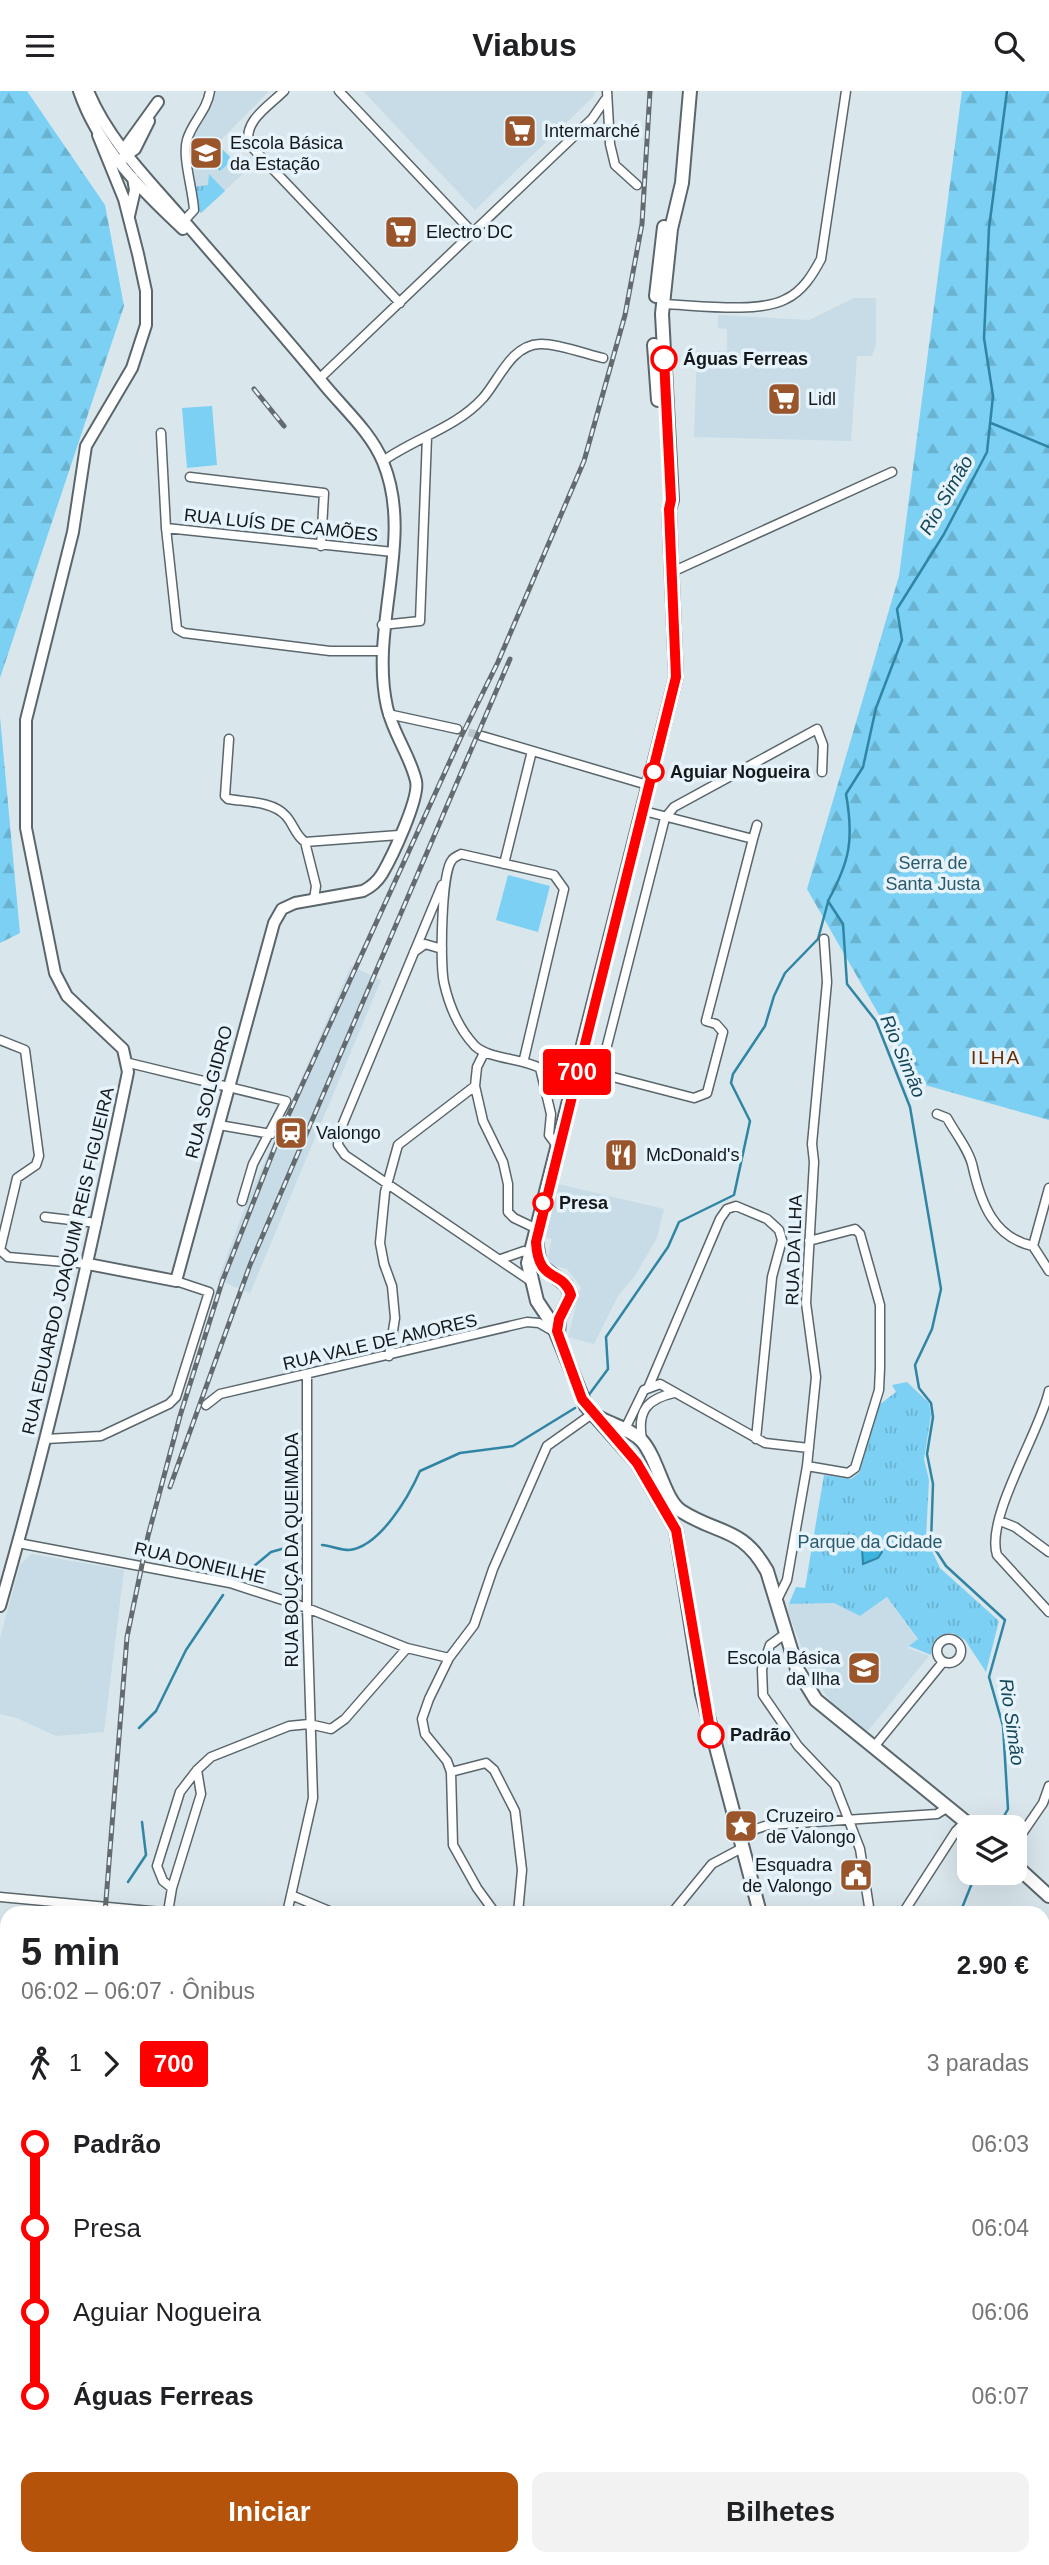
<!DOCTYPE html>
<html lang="pt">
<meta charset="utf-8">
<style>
body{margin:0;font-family:Helvetica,sans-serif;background:#f2f2f2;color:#202124;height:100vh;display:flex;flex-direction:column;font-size:26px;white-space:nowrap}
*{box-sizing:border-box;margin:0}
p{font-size:23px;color:#757577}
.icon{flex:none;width:38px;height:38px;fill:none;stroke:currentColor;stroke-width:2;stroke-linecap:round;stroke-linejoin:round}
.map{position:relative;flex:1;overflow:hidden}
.drawer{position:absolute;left:0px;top:1815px;width:1050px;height:660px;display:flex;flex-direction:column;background:#fff;border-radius:21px 21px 0 0;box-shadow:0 7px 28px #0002}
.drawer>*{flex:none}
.badge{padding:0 14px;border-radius:5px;font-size:24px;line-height:46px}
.tools{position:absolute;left:957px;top:1724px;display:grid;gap:14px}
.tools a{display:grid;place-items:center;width:70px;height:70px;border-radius:14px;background:#fff;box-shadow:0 7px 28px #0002;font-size:35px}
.map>.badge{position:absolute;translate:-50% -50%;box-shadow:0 0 0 4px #fff}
.legs{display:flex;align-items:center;gap:10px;height:77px;padding:0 21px;font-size:23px}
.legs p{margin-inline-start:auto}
.summary{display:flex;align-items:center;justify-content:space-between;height:119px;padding:0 21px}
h1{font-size:38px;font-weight:700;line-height:52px}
.button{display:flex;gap:14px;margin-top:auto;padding:14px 21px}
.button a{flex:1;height:80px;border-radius:14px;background:#b45309;color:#fff;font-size:28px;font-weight:700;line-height:80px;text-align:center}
.button a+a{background:#f2f2f2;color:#202124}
ul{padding:0 21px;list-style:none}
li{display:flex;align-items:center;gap:24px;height:84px;font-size:26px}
li i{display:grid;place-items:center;width:10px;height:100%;margin:0 9px;background:currentColor}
li i::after{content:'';width:18px;height:18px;margin:-9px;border:5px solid;border-radius:50%;background:#fff}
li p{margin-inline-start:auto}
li:first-child i{background:linear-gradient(#0000 50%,currentColor 0)}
li:last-child i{background:linear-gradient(currentColor 50%,#0000 0)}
header{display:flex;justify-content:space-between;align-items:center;height:91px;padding:0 21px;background:#fff;font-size:32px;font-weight:700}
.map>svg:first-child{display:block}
.built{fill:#c7dce6}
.grass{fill:url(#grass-dots)}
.forest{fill:url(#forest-firs)}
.park{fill:url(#park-tufts)}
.garden{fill:#7bd0f3}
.water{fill:url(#water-ripples);stroke:#3085a4;stroke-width:2}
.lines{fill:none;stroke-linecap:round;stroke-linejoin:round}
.stream{stroke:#3085a4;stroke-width:2.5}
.street-tunnel{stroke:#bbc7cc;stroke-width:8;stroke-dasharray:8 4;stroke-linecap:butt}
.street-casing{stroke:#5a666b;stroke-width:11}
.secondary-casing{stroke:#5a666b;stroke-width:14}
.primary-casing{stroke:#5a666b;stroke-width:16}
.street{stroke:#fff;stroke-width:8}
.secondary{stroke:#fff;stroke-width:10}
.primary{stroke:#fff;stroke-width:12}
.rail-casing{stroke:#646b6f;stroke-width:5}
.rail{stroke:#e6f3fa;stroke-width:2.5;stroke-dasharray:8;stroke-linecap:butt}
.secondary-bridge-casing{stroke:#5a666b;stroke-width:14;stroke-linecap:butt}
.secondary-bridge{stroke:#fff;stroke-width:10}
.line-1-casing{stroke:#fff;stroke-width:16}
.line-1{stroke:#f00;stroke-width:10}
.stop-1-dot{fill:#fff;stroke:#f00;stroke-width:3.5}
.labels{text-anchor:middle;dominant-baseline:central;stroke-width:7;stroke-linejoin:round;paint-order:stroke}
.poi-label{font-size:18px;fill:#14181a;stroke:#e6f3fa;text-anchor:start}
.stop-label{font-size:18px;font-weight:bold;fill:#14181a;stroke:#e6f3fa;text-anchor:start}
.street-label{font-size:18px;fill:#14181a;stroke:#e6f3fa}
.park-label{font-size:18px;fill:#2a596c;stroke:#e6f3fa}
.water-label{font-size:19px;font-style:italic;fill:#144658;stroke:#e6f3fa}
.neighbourhood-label{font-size:19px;letter-spacing:2px;fill:#672b00;stroke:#e6f3fa}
</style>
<header><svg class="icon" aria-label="menu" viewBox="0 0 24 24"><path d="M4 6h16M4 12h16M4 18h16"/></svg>Viabus<svg class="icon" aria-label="search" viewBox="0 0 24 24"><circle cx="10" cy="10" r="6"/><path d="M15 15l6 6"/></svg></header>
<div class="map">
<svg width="1049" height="2474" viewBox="0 0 1049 2474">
<defs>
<pattern id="grass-dots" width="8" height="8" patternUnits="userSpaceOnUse" patternTransform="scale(1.75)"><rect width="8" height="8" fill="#7bd0f3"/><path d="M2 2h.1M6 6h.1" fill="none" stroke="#69b2d0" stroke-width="1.8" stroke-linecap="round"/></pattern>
<pattern id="forest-firs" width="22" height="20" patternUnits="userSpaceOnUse" patternTransform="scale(1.75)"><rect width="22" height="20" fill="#7bd0f3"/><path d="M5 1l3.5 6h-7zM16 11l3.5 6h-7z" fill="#69b2d0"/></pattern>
<pattern id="park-tufts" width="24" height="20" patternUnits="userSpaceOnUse" patternTransform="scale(1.75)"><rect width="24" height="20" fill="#7bd0f3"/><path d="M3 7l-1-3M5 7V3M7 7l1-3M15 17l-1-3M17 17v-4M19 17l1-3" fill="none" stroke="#69b2d0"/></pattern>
<pattern id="water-ripples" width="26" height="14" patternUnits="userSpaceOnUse" patternTransform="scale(1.75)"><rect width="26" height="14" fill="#3cb4df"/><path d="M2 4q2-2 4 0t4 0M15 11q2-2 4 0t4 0" fill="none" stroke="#3191b4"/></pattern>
</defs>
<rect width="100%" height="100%" fill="#d9e6ec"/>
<path class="built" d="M213,0H269L217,53L232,68L236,66L248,78L201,122L196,117L186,59L189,48L209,18Z
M363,0H595L593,6L475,119Z
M854,207H876V252L872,265H857L851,350L694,346L697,260H727V238L718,237V224L809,229Z
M351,875L381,889L250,1202L218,1189L248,1108Z
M558,1093L664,1118L657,1147L636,1183L618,1205L594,1253L568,1246L581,1196L567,1178L546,1172L552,1148L545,1146Z
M31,1463L124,1479L104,1641L56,1645L17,1627L0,1623V1547L20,1474Z
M887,1506L918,1549L907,1557L929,1565L867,1641L831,1611L811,1582L788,1520L789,1513L834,1512L860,1525Z
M1049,2103V2250L1043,2252V2107Z
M0,2303L7,2304V2375L0,2378Z
M354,2468H477L466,2474H358Z"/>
<path class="grass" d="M81,2468H186L185,2474H80Z"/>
<path class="forest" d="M0,0H27L105,114L124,215L0,587Z
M962,0H1049V1029L918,992L807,798L899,485Z
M0,626L20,842L0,852Z"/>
<path class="park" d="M217,53L233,69L220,80L204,62L207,59L211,61Z
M209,83L225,100L201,122L196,117L194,96L208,94Z
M907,1291L929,1312L931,1324L924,1368L929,1389L926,1447L940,1477L999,1530L986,1581L965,1549L953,1542C938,1542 931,1550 931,1564L909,1555L918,1548L887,1506L860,1525L834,1512L789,1513L796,1496L805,1497L824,1384L851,1388L859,1382L879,1314L896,1301L892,1294Z"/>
<path class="garden" d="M212,315L217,374L187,377L182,317Z
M508,784L550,795L538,841L496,829Z"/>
<path class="water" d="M873,1450L880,1453L882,1461L878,1467L863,1473L862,1457Z"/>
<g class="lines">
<path class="stream" d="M991,332L1049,356
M588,1305L608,1278L606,1246L668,1156L679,1131L734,1104L750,1030L731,992L733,983L765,935L774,905L785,882L818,848L828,811
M322,1454C331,1455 341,1459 349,1459C380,1456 409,1405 420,1380L460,1362L513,1355L575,1317
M242,1485L271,1461L296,1454
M139,1637L156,1620L186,1559L223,1504
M998,1736L1008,1718L1003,1635L989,1586L1005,1529L946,1475L931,1452L933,1393L927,1363L933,1326L931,1312L919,1297L915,1274L932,1238L941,1198L910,1016L876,930L847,893L843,833L828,810C850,770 854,748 846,703L863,676L876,617L902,549L897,518L944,443L987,361L993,305L984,247L989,137L1007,0
M128,1791L146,1764L142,1731
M960,1822L976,1782
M0,1964L7,1958
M0,1984L7,1996
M0,2055L7,2042
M44,2474L45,2468
M1047,2474L1049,2428"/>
<path class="street-tunnel" d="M457,638L482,645"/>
<defs>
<path id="street" d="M284,0C269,15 243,30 249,53L400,212
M339,0L473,142
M607,0L610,53L615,74L637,94
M181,133L194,119C193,99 182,66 187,49C192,31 207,20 210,0
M663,213C695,214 759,223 786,208C803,200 813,183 821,168L846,0
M319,288L592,28L605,9
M161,342L166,437L177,538L184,542L330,560H382
M383,370C415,347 456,337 483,307C499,289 511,254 540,253C556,252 586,263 603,267
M190,386L324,402L321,455
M166,437L393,461
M672,481L892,381
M382,534L420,530L427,346
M388,623L457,638
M482,645L651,695
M229,648L225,705L228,708C246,711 273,710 286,725C294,734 295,744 305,751L316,795L314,808
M753,748L757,734
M305,751L399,744
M504,773L532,660
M442,794L339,1042L338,1054L345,1064L532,1191
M414,861L425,853L442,858
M0,949L25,959L39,1065L36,1074L17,1087L0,1159L8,1166L88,1173
M583,957L605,963
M524,968L564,798L554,784L461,763C458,765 454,766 452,769C441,782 440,874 444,892C449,914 459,938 475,955C489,968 521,967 540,977L551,1023L549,1044L557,1055
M129,972L286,1010L253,1073L242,1110
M578,977L694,1007L707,1002L723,941L716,933L706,930L753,748L644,720
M600,982L665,727L674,716L817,638L823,654L822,681
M475,995L483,1030L503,1071L508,1093V1121L514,1127L537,1138
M937,1023L947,1027C955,1042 970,1060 973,1077C981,1112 994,1147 1033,1155
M219,1034L271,1043
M1049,1097L1033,1155L1049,1180
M45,1126L97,1132
M501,1168L524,1160L533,1165
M389,1265L395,1227L392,1195L384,1173L380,1152L385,1101L398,1054L475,995L477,976L484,962
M649,1295L720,1128L727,1118L736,1115L767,1128L779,1139L782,1149L772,1186L756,1348
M1049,1300C1040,1341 985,1427 997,1464L1049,1521
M206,1314L220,1303L527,1231L539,1232L553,1240
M625,1338L644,1299L660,1293L765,1352L809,1357
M46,1348L101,1345L169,1313L176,1306L209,1201L176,1190
M642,1348C637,1320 647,1308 674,1302
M807,1375L848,1382L855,1377L879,1299L880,1277V1214L860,1143L855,1138L809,1150
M1000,1430L1015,1436L1049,1461
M18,1452L230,1492L307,1517L407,1557L449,1567
M777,1509L787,1489L807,1375L816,1286L806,1212L814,1071L812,1053L827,891L824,848
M785,1543L770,1554L762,1578L763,1604L798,1655L835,1694L860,1758L870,1822
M937 1560a12 12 0 1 1 24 0a12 12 0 1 1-24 0Z
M873,1657L943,1571
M451,1681L486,1672L494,1679L515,1720L522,1779L518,1822
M738,1744L768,1734L937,1723L948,1716
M1015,1753L1043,1712L1049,1695
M172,1797L163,1790L157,1775L180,1701L197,1679L211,1666L289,1635L309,1633L331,1638L345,1628L407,1557
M291,1804L334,1822
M0,1806L172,1822
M493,1819L477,1797L453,1754L451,1681L447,1670L425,1643L422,1628L429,1608L449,1567L474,1534L493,1478L547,1355L592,1323
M168,1821L172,1797L201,1703L197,1679
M287,1822L313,1707L307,1517V1285
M672,1822L712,1773L742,1757
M903,1822L956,1740L965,1731
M0,2210L7,2201
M1043,2263L1049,2260
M1043,2343L1049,2344
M0,2448L5,2449
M247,2468L250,2474
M903,2468L905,2474
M511,2474L522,2468
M926,2474L928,2468
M947,2474L953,2468"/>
<path id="secondary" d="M79,0C98,56 141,99 183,138
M88,0C108,48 144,84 178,123C226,179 275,234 322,291C342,316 371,341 383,371C415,448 369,535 387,616C393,643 410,664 416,690C420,707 392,766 382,783C377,791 371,796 363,800L295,812L282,818L274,832L176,1190L88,1173
M126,64L135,58L149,30
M124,67L127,54L158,11
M129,125L135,99L133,87
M0,1515C51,1339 91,1160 128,981L123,958L67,905L55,882L26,737V629L73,441L86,355L132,277L146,234V200L138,163L124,108L98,44
M0,2193L7,2194
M1043,2354L1049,2359
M681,2474L685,2468
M693,2474L697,2468"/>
<path id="primary" d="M690,0L682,92L671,138L662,223L672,409L669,418L676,586L528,1172L537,1210L553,1234L586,1315L637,1372L676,1439L702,1603L760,1822
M656,205L664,136
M654,254L658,309
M536,1150L540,1174L566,1194L571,1204L559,1228L558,1243
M600,1327C614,1335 631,1338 642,1350C658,1368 664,1409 681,1420C718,1444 742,1435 767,1480L797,1578L816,1609L972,1736
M1015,1774L1049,1805"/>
</defs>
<use href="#street" class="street-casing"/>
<use href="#secondary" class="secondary-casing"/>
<use href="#primary" class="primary-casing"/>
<use href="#street" class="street"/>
<use href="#secondary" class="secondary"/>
<use href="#primary" class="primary"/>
<defs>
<path id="rail" d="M254,298L284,335
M170,1396L250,1174L510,568
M105,1822L127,1546L148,1445L180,1325L222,1191L282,1038L461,646L498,571L584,370L625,224L642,133L650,0
M62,2474V2468"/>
</defs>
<use href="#rail" class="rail-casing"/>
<use href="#rail" class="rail"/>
<defs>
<path id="secondary-bridge" d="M0,2210H7"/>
</defs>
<use href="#secondary-bridge" class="secondary-bridge-casing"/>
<use href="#secondary-bridge" class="secondary-bridge"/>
</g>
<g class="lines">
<defs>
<path id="line-1" d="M664,268L671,409L669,418L676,586L536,1151C538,1193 563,1178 571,1204L559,1228L557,1240L582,1308L637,1372L676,1439L711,1644"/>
</defs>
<use href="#line-1" class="line-1-casing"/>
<use href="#line-1" class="line-1"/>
</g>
<defs>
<symbol id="supermarket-square" viewBox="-11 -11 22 22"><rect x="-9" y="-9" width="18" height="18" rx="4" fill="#9b552b" stroke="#e6f3fa"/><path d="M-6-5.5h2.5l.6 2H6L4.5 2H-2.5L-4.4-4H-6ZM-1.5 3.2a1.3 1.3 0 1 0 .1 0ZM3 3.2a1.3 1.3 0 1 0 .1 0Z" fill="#fff"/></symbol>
<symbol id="school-square" viewBox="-11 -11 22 22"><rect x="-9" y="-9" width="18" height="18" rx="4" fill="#9b552b" stroke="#e6f3fa"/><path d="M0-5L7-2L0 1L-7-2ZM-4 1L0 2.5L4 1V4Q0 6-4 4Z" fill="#fff"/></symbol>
<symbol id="station-square" viewBox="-11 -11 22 22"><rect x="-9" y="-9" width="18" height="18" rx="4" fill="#9b552b" stroke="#e6f3fa"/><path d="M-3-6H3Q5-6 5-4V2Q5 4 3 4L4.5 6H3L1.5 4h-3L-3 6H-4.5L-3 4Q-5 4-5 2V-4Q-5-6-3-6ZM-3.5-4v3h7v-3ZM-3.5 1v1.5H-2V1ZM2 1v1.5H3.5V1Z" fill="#fff"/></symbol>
<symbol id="restaurant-square" viewBox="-11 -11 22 22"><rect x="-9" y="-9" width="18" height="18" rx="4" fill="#9b552b" stroke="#e6f3fa"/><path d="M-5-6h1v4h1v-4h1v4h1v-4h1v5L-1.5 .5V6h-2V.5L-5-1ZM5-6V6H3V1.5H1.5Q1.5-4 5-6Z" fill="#fff"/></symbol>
<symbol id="sight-square" viewBox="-11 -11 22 22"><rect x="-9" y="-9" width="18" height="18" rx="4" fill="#9b552b" stroke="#e6f3fa"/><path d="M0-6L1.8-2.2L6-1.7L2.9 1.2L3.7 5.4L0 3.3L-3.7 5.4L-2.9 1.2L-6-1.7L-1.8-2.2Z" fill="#fff"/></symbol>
<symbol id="civic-square" viewBox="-11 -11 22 22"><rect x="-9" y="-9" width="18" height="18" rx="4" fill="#9b552b" stroke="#e6f3fa"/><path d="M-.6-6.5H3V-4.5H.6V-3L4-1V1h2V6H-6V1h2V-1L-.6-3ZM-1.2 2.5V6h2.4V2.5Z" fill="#fff"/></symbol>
</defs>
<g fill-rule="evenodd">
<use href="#supermarket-square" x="501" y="21" width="38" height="38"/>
<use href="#school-square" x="187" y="43" width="38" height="38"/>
<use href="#supermarket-square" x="382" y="122" width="38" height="38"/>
<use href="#supermarket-square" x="765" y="289" width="38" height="38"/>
<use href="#station-square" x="272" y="1023" width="38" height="38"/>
<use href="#restaurant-square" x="602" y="1045" width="38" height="38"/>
<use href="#school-square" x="845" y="1558" width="38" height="38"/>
<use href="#sight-square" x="722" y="1716" width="38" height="38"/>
<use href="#civic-square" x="837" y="1765" width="38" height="38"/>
</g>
<g class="stop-1-dot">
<circle cx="664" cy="268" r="12"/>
<circle cx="654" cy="681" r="9"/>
<circle cx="543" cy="1112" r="9"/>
<circle cx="711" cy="1644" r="12"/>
</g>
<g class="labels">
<g class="poi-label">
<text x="544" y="40">Intermarché</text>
<text x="230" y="52">Escola Básica<tspan x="230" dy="21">da Estação</tspan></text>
<text x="426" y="141">Electro DC</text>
<text x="808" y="308">Lidl</text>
<text x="316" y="1042">Valongo</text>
<text x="646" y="1064">McDonald's</text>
<text x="840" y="1567" text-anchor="end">Escola Básica<tspan x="840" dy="21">da Ilha</tspan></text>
<text x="766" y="1725">Cruzeiro<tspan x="766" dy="21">de Valongo</tspan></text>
<text x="832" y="1774" text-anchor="end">Esquadra<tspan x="832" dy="21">de Valongo</tspan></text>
</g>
<g class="stop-label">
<text x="683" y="268">Águas Ferreas</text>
<text x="670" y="681">Aguiar Nogueira</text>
<text x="559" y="1112">Presa</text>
<text x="730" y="1644">Padrão</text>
</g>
<g class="street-label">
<text transform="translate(281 434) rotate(6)">RUA LUÍS DE CAMÕES</text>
<text transform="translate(209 1001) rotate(-75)">RUA SOLGIDRO</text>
<text transform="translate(794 1159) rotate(-88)">RUA DA ILHA</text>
<text transform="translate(68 1170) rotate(-77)">RUA EDUARDO JOAQUIM REIS FIGUEIRA</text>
<text transform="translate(380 1251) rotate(-13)">RUA VALE DE AMORES</text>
<text transform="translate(292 1459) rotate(-90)">RUA BOUÇA DA QUEIMADA</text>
<text transform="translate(200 1472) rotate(13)">RUA DONEILHE</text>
</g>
<g class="park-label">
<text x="933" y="772">Serra de<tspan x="933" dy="21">Santa Justa</tspan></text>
<text x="870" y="1451">Parque da Cidade</text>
</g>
<g class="water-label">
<text transform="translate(946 404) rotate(-60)">Rio Simão</text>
<text transform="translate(903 965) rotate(67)">Rio Simão</text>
<text transform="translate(1012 1631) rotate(82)">Rio Simão</text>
</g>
<g class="neighbourhood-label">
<text x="996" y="966">ILHA</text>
</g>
</g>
</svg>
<div class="tools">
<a><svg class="icon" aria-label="layers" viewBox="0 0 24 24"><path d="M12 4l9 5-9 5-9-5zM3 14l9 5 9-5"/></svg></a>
</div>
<b class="badge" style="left:577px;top:981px;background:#f00;color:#fff">700</b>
<section class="drawer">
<div class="summary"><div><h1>5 min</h1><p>06:02 – 06:07 · Ônibus</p></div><b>2.90 €</b></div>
<div class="legs"><svg class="icon" aria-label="walk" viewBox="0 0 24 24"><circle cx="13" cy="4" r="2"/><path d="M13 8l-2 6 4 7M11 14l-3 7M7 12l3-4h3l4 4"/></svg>1<svg class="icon" aria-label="forward" viewBox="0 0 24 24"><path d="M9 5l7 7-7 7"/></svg><b class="badge" style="background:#f00;color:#fff">700</b><p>3 paradas</p></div>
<ul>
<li><i style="color:#f00"></i><b>Padrão</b><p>06:03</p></li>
<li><i style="color:#f00"></i><span>Presa</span><p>06:04</p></li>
<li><i style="color:#f00"></i><span>Aguiar Nogueira</span><p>06:06</p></li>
<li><i style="color:#f00"></i><b>Águas Ferreas</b><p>06:07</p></li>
</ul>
<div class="button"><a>Iniciar</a><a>Bilhetes</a></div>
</section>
</div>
